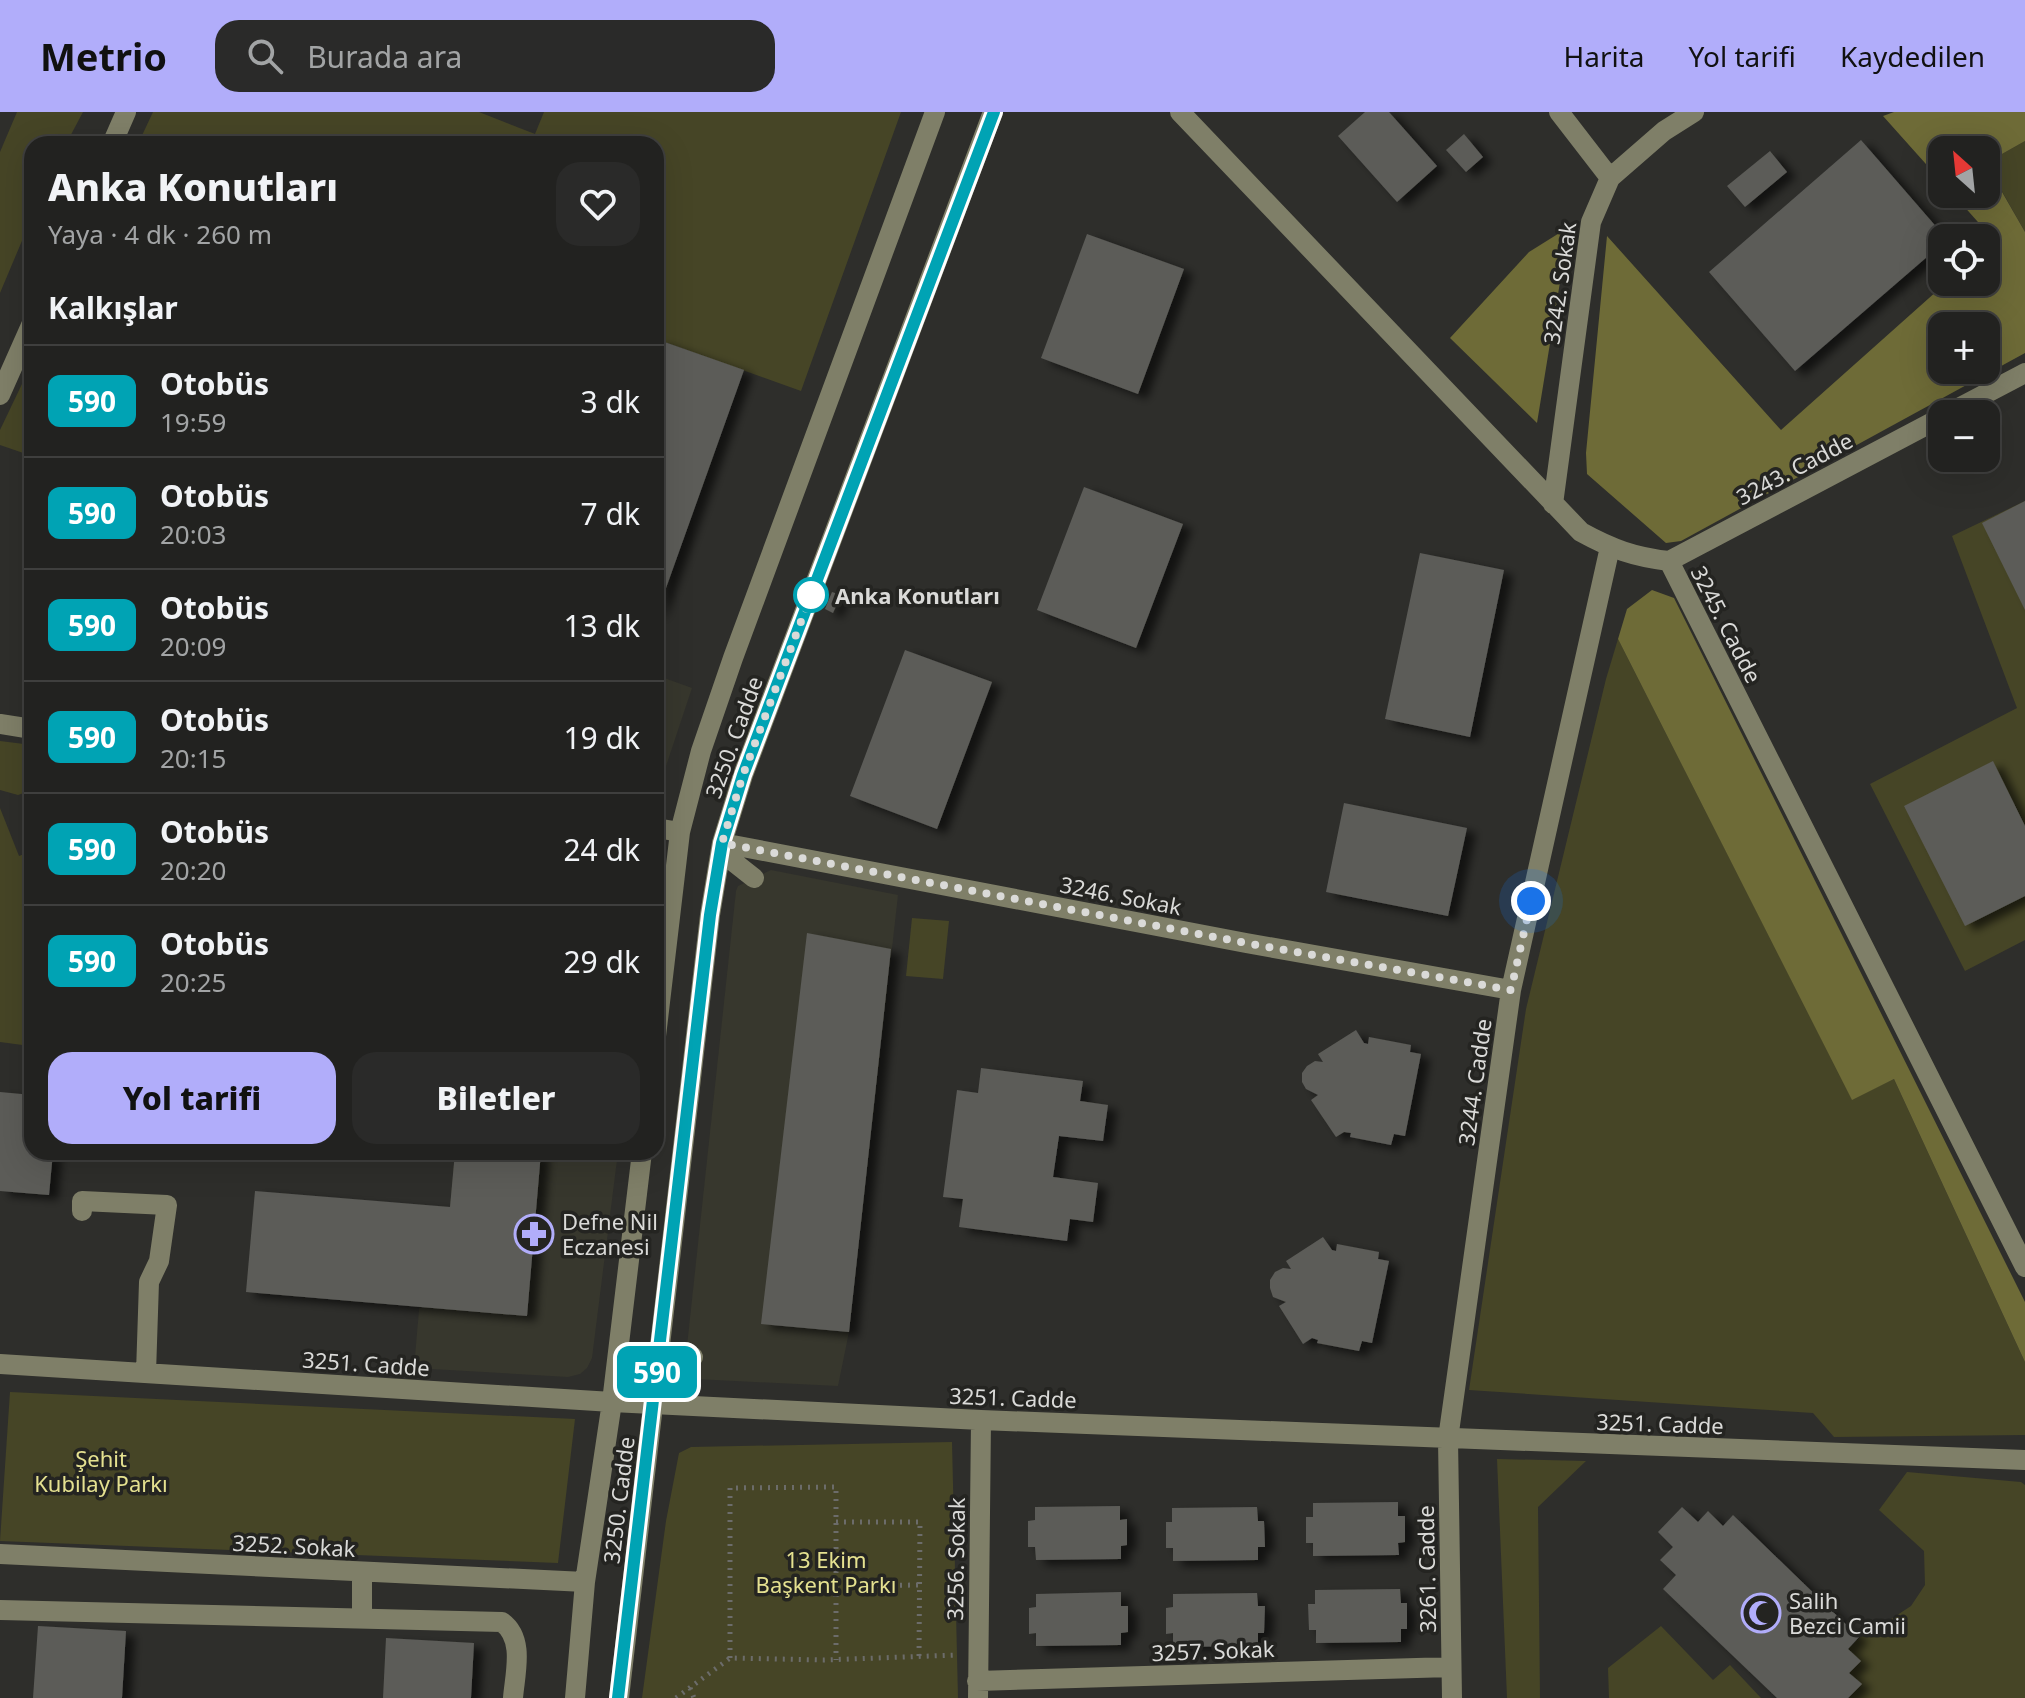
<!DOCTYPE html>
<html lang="tr">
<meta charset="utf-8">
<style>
body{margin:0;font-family:"Noto Sans",sans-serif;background:#2a2a29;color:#f1f3f6;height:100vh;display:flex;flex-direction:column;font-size:30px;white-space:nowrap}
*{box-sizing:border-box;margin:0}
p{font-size:26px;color:#a2a4a5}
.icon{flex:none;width:44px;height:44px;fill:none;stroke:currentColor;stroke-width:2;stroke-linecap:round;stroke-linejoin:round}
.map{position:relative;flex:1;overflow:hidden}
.drawer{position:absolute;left:24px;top:24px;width:640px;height:1024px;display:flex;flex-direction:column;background:#222220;border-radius:24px;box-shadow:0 8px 32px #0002,0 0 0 2px #3f3f3e}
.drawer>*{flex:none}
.badge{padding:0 16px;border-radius:12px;font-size:28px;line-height:52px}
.needle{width:52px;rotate:333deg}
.controls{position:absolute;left:1928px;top:24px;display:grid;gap:16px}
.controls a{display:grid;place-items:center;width:72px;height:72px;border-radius:16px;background:#222220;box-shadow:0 8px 32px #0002,0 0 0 2px #3f3f3e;font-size:40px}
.you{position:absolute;width:40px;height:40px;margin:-20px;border:6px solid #fff;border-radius:50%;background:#1a73e8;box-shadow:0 0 0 12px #1a73e833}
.map>.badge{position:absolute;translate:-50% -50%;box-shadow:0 0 0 4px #fff}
h2{padding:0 24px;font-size:30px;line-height:72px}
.round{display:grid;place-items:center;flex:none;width:84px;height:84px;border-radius:24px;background:#2a2a29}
.overview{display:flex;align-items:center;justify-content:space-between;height:136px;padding:0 24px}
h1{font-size:38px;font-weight:800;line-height:60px}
.primary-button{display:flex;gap:16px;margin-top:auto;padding:16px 24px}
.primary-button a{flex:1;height:92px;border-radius:24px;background:#b1adfa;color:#111;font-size:32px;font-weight:800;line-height:92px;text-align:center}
.primary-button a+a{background:#2a2a29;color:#f1f3f6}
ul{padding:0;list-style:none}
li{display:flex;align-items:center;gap:24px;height:112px;padding:0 24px;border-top:2px solid #3f3f3e}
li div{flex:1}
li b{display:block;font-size:30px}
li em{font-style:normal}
li .badge{min-width:88px;font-weight:700;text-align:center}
header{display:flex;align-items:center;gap:48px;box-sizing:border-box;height:112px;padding:0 40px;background:#b1adfa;color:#111}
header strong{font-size:38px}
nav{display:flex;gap:44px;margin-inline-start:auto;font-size:28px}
.search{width:560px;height:72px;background:#2a2a29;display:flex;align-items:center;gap:20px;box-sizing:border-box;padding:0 28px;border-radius:24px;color:#a2a4a5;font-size:30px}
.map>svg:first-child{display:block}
.built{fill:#37372d}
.green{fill:#464526}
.forest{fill:#6e6b37;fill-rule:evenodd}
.building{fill:#5c5c58;filter:url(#shadow)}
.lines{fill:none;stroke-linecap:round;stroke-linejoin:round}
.path{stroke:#6c6c6a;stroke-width:5;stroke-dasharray:2 6;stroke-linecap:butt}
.minor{stroke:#7f7f68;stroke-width:20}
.line-casing{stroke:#fff;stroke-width:18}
.line{stroke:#00a3b4;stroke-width:12}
.walk{stroke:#dadad8;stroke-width:8;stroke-dasharray:0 14.4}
.stop-dot{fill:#fff;stroke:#00a3b4;stroke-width:4}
.labels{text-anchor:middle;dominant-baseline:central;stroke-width:7;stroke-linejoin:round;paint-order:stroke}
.street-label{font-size:22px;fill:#dadad8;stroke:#242421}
.stop-label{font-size:22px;font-weight:bold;fill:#dadad8;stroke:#242421;text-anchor:start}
.poi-label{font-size:22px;fill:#dadad8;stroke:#242421;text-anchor:start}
.park-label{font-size:22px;fill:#e5e190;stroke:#242421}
</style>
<header>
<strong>Metrio</strong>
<div class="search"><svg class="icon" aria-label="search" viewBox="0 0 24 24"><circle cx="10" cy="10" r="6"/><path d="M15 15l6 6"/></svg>Burada ara</div>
<nav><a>Harita</a><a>Yol tarifi</a><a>Kaydedilen</a></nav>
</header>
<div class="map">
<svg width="2025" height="1586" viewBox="0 0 2025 1586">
<defs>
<filter id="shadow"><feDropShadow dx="9" dy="5" stdDeviation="4" flood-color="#0009"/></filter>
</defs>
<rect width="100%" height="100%" fill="#2e2e2b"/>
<path class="built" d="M656,563L692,576L656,684Z
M771,758L898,783L849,1220L838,1274L695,1267L691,1264L695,1260L692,1238L687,1234L736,779L738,774Z
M455,1040H618L592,1246L587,1256L580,1262L568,1265L414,1256L428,1094L450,1095Z"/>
<path class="green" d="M17,0H83L66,32H32V105L0,181V40Z
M153,0H479L535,22L544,0H901L801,279L656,227V32H138Z
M2025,29V120L1986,51Z
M32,251V344L0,333V318Z
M2025,389V828L1965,859L1870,672L2017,596L1952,424Z
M1618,527L1852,987L1894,967L2025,1250V1323L1834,1325L1813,1301L1469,1278L1526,897L1606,567Z
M0,629L32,633V678L18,683L0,678Z
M0,696L19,744L32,739L30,934L0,930Z
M912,806L949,809L943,867L906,864Z
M10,1280L575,1307L558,1451L0,1429Z
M952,1330L958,1586H642L666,1409L679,1341L691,1335Z
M1497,1347L1586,1349L1538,1395L1540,1586H1507Z
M1907,1360L2021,1370L2025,1373V1586H1848L1861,1572L1849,1561L1860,1549L1848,1537L1866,1519L1882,1513L1911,1494L1925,1473L1924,1439L1879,1398Z
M1661,1514L1713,1568L1730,1553L1761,1586H1609L1608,1556Z"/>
<path class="forest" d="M1894,0H2025V29L1986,51V38H1942V70L1883,4Z
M1986,52L2025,120V241L1681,429L1666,431L1587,362L1586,341L1607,124L1781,318L1947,170H1986V135L1994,128L1953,82H1986ZM1986,214V258H1942V214Z
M1569,115L1537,311L1450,226L1529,140Z
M1652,478L1674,486L2025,1190V1250L1894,967L1852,988L1618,527L1627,497Z"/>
<path class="building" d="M1365,0H1389L1437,54L1397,90L1338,24Z
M1464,22L1483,45L1466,60L1446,38Z
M1861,28L1946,126H1942V132L1795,259L1709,160Z
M1770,39L1787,60L1745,95L1727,74Z
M1087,122L1184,157L1138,282L1041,246Z
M656,227L744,258L656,504Z
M1084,375L1183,412L1136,536L1037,498Z
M2025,389V498L1982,411Z
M1420,441L1504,458L1470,625L1385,607Z
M832,480L841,483L833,501L825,497Z
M905,538L992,570L937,717L850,684Z
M1993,649L2025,714V784L1965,814L1904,694Z
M1344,691L1467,716L1448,804L1326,780Z
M807,821L891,837L849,1220L761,1212Z
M1356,918L1364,931L1368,932L1369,925L1411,933L1410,940L1421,942L1405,1024L1394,1022L1391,1033L1350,1025L1351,1021L1344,1020L1336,1025L1311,988L1318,983L1306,977L1302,970V961L1307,954L1315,949L1323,950L1318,942Z
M981,956L1083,969L1080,989L1108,993L1103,1029L1059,1024L1053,1065L1098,1071L1093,1110L1070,1107L1067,1129L959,1115L963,1087L943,1085L957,978L978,981Z
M0,980L32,983V1040H53L49,1083L0,1079Z
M455,1040H541L527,1204L246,1180L255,1079L450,1095Z
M1323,1125L1332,1138L1336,1139L1337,1132L1379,1140L1378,1147L1389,1149L1372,1231L1362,1229L1359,1239L1317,1231L1318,1228L1312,1226L1303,1232L1279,1194L1286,1190L1273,1185L1270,1176V1168L1275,1160L1283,1156L1291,1157L1286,1149Z
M1398,1390V1404H1405V1430L1398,1431L1399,1443L1313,1444V1431H1306V1405H1313V1391Z
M1120,1394V1408L1127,1407V1433L1121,1434V1447L1036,1448L1035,1435H1028V1409L1035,1408V1395Z
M1257,1395L1258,1409H1264L1265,1435H1258V1448L1173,1449V1436H1166V1410H1172V1396Z
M1682,1395L1698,1410L1708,1399L1723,1414L1733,1403L1859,1525L1848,1537L1861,1549L1849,1561L1862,1572L1848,1586H1777L1663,1477L1676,1463L1660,1448L1673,1435L1658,1420Z
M1400,1477L1401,1491H1407V1517H1401V1530L1316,1531V1518H1309L1308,1492H1315V1478Z
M1121,1480V1494H1128V1520L1121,1521V1533L1036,1534V1521L1029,1522V1496L1036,1495V1482Z
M1257,1481L1258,1494H1265L1264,1521H1258V1534L1173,1535V1521L1166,1522V1496L1173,1495V1482Z
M38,1514L126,1519L122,1586H33Z
M386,1526L474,1531L471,1586H383Z"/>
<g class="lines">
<path class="path" d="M836,1410H920L919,1544
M836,1474L919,1473
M730,1546V1376L836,1375V1548
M690,1576L694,1586
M676,1586L730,1546L824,1548L957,1543"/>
<path class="minor" d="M1180,0L1581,420C1612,437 1634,445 1669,449L2025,1155
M1559,0L1610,66
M112,32L126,0
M0,283L32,211
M1947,302L2025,261
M1553,392L1591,110L1610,66L1664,19L1694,0
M1669,449L1942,305
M0,612L32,617
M656,716L680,720
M722,731L1246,831L1511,878
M721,740L754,766
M656,924L680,720L701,639L733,546L935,0
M82,1099V1089L167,1093L159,1149L149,1170L146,1261
M0,1252L612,1290L981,1308L2025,1348
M658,1253L693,1245
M0,1442L585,1470
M362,1460V1507
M0,1498L502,1510C525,1527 515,1561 513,1586
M977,1569L1451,1555
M575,1586L585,1470L612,1290L642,1040
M619,1586L710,803L722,731L743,663L993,0
M978,1586L981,1308
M1452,1586L1448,1327L1511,878L1610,435"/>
</g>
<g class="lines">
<defs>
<path id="line" d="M618,1586L710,803L722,731L743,663L994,0"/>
</defs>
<use href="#line" class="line-casing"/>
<use href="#line" class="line"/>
<path class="walk" d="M811,483L743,663L722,731L1246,831L1511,878L1531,789"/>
</g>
<defs>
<symbol id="pharmacy-ring" viewBox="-11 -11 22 22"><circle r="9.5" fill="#242421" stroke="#b1adfa" stroke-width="1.5"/><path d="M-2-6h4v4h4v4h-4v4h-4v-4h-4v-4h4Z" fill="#b1adfa"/></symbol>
<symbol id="mosque-ring" viewBox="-11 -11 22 22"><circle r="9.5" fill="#242421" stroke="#b1adfa" stroke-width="1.5"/><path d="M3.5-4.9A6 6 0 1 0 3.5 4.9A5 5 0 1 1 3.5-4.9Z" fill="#b1adfa"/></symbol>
</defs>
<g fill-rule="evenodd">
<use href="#pharmacy-ring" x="512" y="1100" width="44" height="44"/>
<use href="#mosque-ring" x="1739" y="1479" width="44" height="44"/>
</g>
<circle class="stop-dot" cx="811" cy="483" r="16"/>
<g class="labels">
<g class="street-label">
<text transform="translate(1559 171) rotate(-82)">3242. Sokak</text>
<text transform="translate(1794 356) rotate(-28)">3243. Cadde</text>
<text transform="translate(1727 512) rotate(63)">3245. Cadde</text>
<text transform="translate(733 625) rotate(-70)">3250. Cadde</text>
<text transform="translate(1121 783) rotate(11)">3246. Sokak</text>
<text transform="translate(1474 970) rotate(-82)">3244. Cadde</text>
<text transform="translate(366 1251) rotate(4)">3251. Cadde</text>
<text transform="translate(1013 1285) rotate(2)">3251. Cadde</text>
<text transform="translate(1660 1311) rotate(2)">3251. Cadde</text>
<text transform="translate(618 1388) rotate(-83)">3250. Cadde</text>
<text transform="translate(294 1433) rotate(3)">3252. Sokak</text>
<text transform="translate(955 1447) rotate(-89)">3256. Sokak</text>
<text transform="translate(1426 1457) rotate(-91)">3261. Cadde</text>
<text transform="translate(1213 1538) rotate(-2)">3257. Sokak</text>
</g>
<g class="stop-label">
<text x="835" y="483">Anka Konutları</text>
</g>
<g class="poi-label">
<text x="562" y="1109">Defne Nil<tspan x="562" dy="25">Eczanesi</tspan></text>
<text x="1789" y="1488">Salih<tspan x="1789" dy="25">Bezci Camii</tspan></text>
</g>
<g class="park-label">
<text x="101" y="1346">Şehit<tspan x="101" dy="25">Kubilay Parkı</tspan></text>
<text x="826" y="1447">13 Ekim<tspan x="826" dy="25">Başkent Parkı</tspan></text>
</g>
</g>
</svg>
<div class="controls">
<a><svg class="needle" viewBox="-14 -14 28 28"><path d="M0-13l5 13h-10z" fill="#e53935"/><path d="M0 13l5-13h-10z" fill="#a2a4a5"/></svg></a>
<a><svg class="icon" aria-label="locate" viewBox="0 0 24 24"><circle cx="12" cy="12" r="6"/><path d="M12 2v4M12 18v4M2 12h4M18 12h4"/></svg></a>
<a>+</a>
<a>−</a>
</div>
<div class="you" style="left:1531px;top:789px"></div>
<b class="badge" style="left:657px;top:1260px;background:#00a3b4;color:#fff">590</b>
<section class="drawer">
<div class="overview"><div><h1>Anka Konutları</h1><p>Yaya · 4 dk · 260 m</p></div><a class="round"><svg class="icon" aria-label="heart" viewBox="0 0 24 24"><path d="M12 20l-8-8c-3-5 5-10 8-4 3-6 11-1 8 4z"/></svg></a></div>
<h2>Kalkışlar</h2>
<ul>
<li><span class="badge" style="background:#00a3b4;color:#fff">590</span><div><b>Otobüs</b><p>19:59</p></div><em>3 dk</em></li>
<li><span class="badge" style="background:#00a3b4;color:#fff">590</span><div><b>Otobüs</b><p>20:03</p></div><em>7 dk</em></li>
<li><span class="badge" style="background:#00a3b4;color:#fff">590</span><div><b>Otobüs</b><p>20:09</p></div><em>13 dk</em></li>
<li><span class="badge" style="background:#00a3b4;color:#fff">590</span><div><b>Otobüs</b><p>20:15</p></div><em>19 dk</em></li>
<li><span class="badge" style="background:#00a3b4;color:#fff">590</span><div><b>Otobüs</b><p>20:20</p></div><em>24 dk</em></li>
<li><span class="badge" style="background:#00a3b4;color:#fff">590</span><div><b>Otobüs</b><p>20:25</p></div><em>29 dk</em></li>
</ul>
<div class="primary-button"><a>Yol tarifi</a><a>Biletler</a></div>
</section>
</div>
